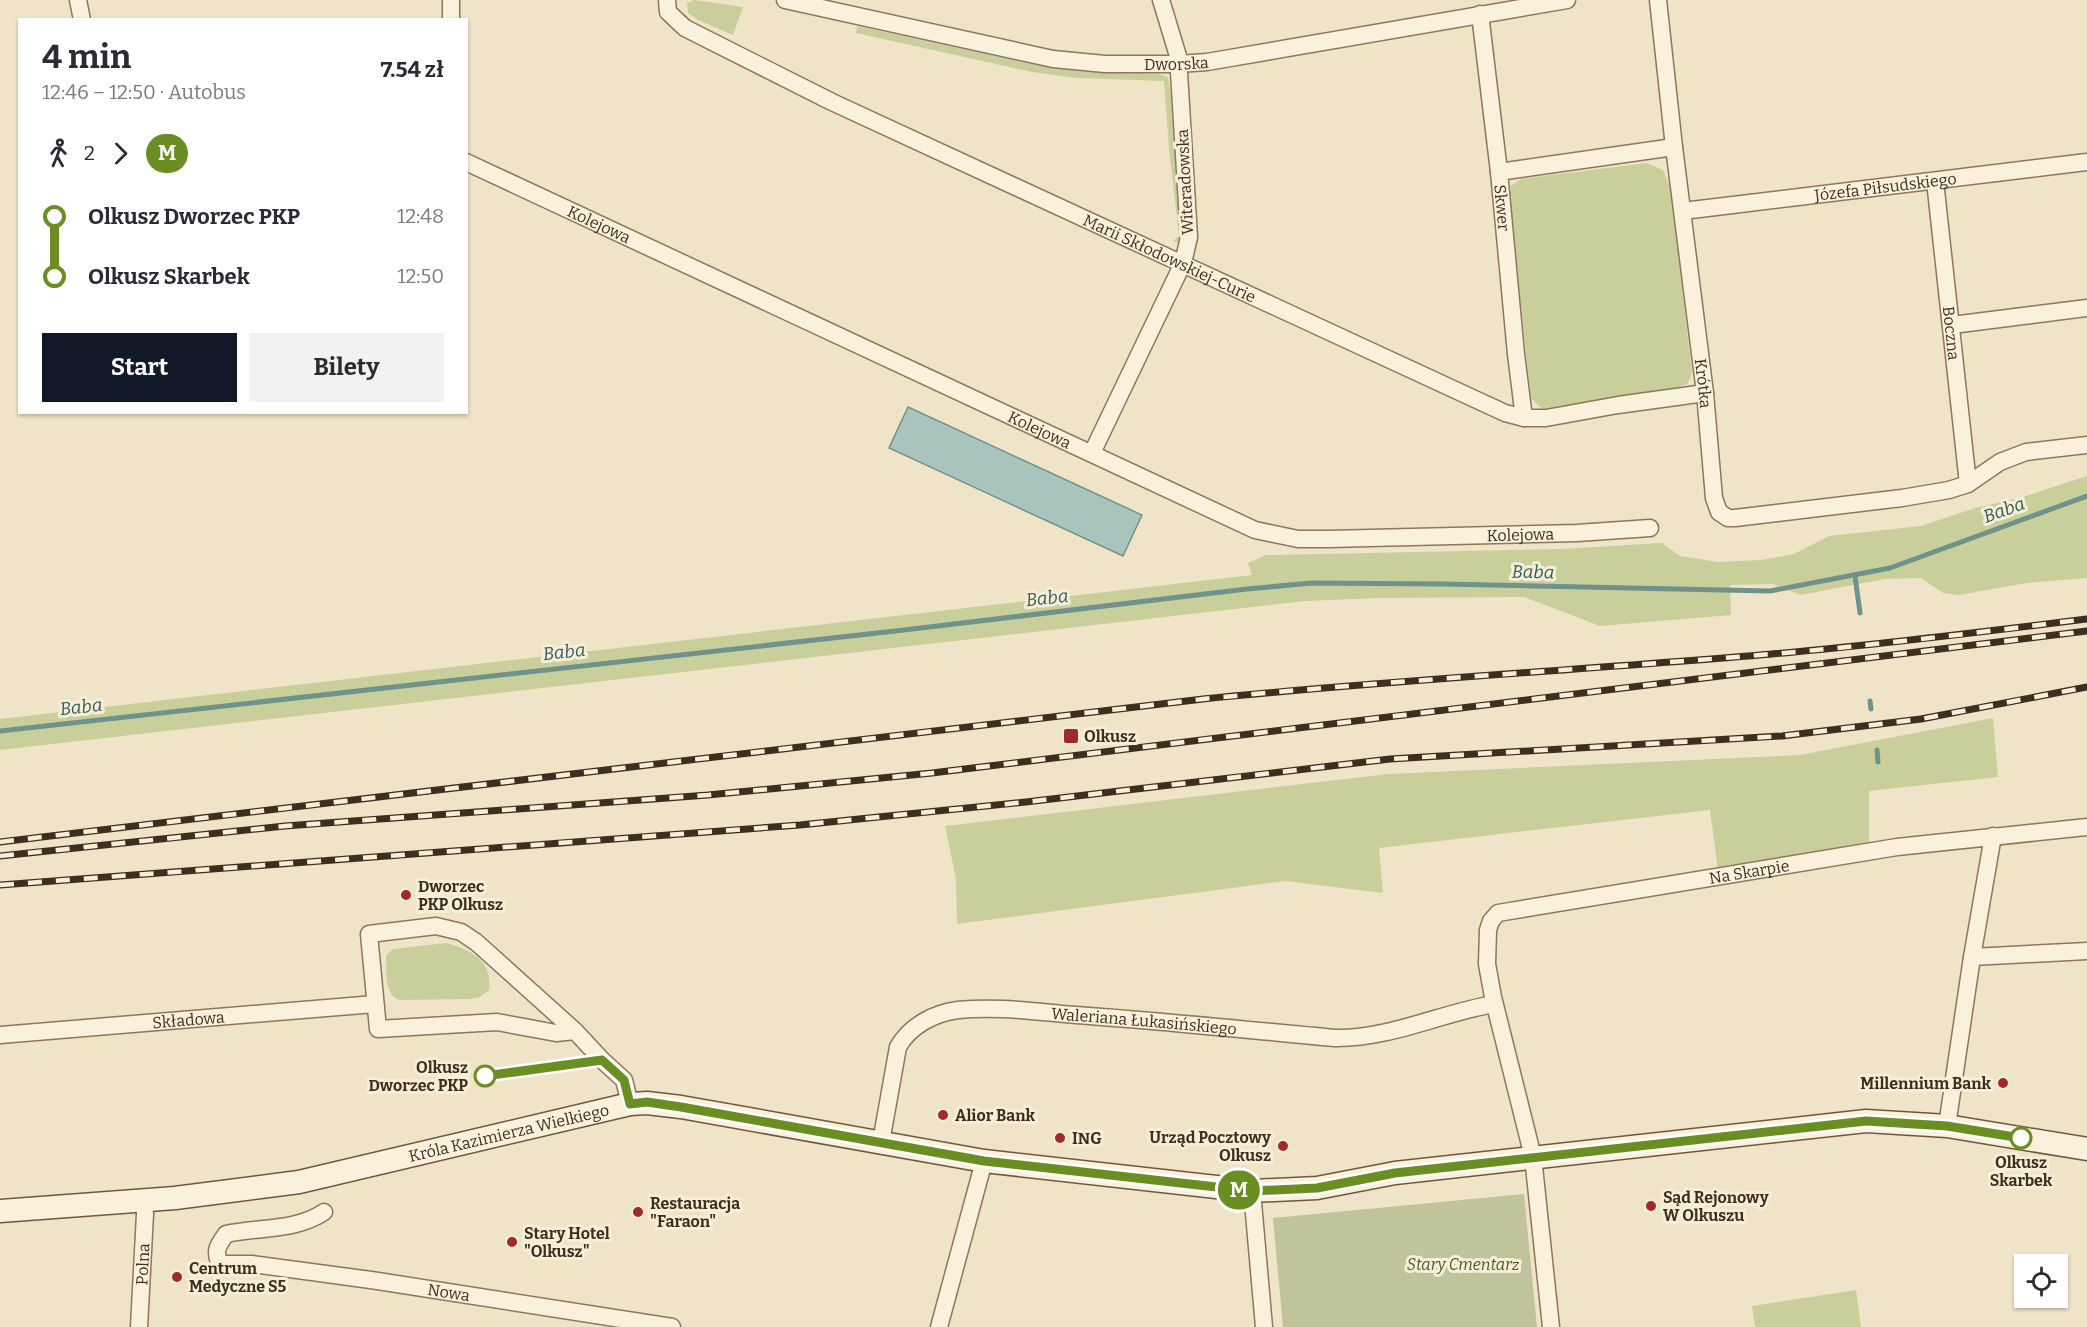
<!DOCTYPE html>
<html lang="pl">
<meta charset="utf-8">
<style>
body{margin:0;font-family:Bitter,serif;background:#f2f2f3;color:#2b2b33;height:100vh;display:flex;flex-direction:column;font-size:22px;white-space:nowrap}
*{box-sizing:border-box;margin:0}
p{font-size:20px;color:#7c7c81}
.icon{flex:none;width:33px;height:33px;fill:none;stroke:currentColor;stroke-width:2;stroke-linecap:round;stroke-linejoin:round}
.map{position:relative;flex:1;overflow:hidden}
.panel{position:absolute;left:18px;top:18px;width:450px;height:396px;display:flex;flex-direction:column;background:#fff;border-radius:0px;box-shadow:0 2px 4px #0004}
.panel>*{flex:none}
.badge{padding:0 12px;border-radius:20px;font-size:21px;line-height:39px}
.tools{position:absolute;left:2014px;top:1254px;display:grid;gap:12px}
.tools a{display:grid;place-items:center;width:54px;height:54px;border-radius:0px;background:#fff;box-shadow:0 2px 4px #0004;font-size:30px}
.map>.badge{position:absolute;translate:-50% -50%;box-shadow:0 0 0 3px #fff}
.legs{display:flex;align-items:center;gap:9px;height:66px;padding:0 24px;font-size:20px}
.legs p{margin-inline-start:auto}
.summary{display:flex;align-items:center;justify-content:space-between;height:102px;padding:0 24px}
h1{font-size:33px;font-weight:700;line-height:45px}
.action{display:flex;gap:12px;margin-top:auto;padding:12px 24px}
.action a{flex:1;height:69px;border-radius:0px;background:#111827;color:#fff;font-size:24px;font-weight:700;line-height:69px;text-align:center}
.action a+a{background:#f2f2f3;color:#2b2b33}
ul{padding:0 24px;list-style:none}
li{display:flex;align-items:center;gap:21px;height:60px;font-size:22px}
li i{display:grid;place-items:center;width:9px;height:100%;margin:0 8px;background:currentColor}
li i::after{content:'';width:15px;height:15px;margin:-8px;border:4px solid;border-radius:50%;background:#fff}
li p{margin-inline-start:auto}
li:first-child i{background:linear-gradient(#0000 50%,currentColor 0)}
li:last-child i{background:linear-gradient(currentColor 50%,#0000 0)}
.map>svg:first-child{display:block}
.green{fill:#c9cf9b}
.cemetery{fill:#bfc49a}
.water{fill:#a9c4bc;stroke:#6f938a;stroke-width:1.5}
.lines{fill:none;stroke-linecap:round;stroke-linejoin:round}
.stream{stroke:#6f938a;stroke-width:5}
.street-casing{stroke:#8d765c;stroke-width:19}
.secondary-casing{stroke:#6f573f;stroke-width:25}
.street{stroke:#faf1dc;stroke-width:16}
.secondary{stroke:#faf1dc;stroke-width:22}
.rail-casing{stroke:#3d2e20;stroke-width:7}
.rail{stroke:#f7eed8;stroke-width:4.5;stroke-dasharray:14;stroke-linecap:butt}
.line-1-casing{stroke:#fff;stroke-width:14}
.line-1{stroke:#6b8e23;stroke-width:9}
.poi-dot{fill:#9e2a2b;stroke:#f7eed8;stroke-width:2}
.stop-1-dot{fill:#fff;stroke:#6b8e23;stroke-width:3}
.labels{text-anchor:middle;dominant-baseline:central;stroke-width:6;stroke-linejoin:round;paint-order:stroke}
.street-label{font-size:16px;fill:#3d2e20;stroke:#f7eed8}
.poi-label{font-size:16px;font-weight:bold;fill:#3d2e20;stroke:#f7eed8;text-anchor:start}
.stop-label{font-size:16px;font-weight:bold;fill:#3d2e20;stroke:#f7eed8;text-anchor:end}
.park-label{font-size:16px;font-style:italic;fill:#4d5a26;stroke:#f7eed8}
.water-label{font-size:18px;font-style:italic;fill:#2f5d5a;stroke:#f7eed8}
</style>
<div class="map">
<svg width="2087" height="1327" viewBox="0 0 2087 1327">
<rect width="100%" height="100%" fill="#f0e4c8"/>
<path class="green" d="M694,0L743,7L733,35L698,20L688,13L687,3Z
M857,26L1032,64L1078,71L1158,74L1168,77L1171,96L1181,243L1173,241L1179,236L1169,148L1164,81L1077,78L1032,72L856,33Z
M1647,163L1663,170L1671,190L1692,374L1687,384L1670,390L1543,410L1531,398L1509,199L1511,186L1521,179Z
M2087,476V578L2027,583L1959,595L1943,593L1921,578L1885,579L1800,595L1772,584L1730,585L1731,615L1600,626L1524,597L1381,598L1305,601L0,750V719L1252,575L1248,563L1266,555L1561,549L1662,543L1680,556L1718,562L1761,560L1794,554L1829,536L1921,526L1975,508L2020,498Z
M1993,718L1998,777L1869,791V842L1718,870L1710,810L1379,848L1383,893L1286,881L957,924L956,879L945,826L1388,774L1800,755Z
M446,943C471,950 493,960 489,990L480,997L470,999L400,1000C384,996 386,969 386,955L393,949Z
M1856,1290L1861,1327H1755L1752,1306Z"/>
<path class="cemetery" d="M1524,1194L1537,1327H1283L1273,1218Z"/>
<path class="water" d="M908,407L1142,515L1123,556L889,448Z"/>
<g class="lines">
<path class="stream" d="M1855,576L1860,613
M1870,701L1871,709
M0,731L904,630L1247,589L1312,583L1443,584L1770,591L1890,568L2087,496
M1877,750L1878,762"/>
<defs>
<g id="street">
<path d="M78,0L82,20"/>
<path id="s1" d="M667,0L668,12L685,28L832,102L1505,413L1524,418H1546L1618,405L1705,393"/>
<path id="s2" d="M785,0L1053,59L1105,64H1178L1207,62L1567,0"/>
<path id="s3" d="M1658,0L1674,147L1705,393L1714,498L1719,512L1728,518H1735L1902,498L1949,490L1968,484L2000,462L2026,452L2087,445"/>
<path id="s4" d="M1480,14L1499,172L1516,354L1524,418"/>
<path d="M451,20V0"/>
<path id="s5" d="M466,162L1255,530L1298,539H1328L1577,533L1650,528"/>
<path d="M1499,172L1674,147"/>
<path id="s6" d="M1935,181L1968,484"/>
<path id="s7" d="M1683,211L2087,162"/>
<path d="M1952,325L2087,308"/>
<path d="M1092,453L1183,263L1189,237L1178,56L1161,0"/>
<path d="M1972,957L2087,951"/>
<path d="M575,1031L556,1033L497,1022L378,1029L369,934L436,926L461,932L476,942L575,1031L602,1060L624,1080L630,1104"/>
<path id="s8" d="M0,1035L375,1004"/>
<path d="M1947,1126L1972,957L1993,836"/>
<path id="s9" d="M881,1142L898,1047C910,1026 934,1013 958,1010C997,1006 1037,1012 1076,1015C1162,1021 1248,1030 1335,1038C1389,1039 1441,1013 1494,1004"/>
<path d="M1252,1191L1264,1327"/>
<path id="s10" d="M324,1212C296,1231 259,1227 226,1234C219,1244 214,1250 219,1262L225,1264H252L371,1280L672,1327"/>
<path id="s11" d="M139,1327L145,1214L144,1201"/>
<path d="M939,1327L984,1161"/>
<path id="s12" d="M1551,1327L1533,1157L1493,997L1487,964L1488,930L1491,921L1498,913L1897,847L2087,827"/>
</g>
<g id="secondary">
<path id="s13" d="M0,1211L175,1198L299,1182L630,1104L647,1103L681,1107L984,1161L1252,1191L1317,1188L1395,1173L1866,1121L1947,1126L2087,1149"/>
</g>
</defs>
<use href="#street" class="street-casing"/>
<use href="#secondary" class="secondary-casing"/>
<use href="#street" class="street"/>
<use href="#secondary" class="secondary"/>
<defs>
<path id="rail" d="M0,842L1203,699C1393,680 1582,670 1772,654C1877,645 1982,632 2087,619
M0,856L285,826L708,795L932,773L2087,631
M0,885L800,825L1026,802L1390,759L1782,736L1921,719L2087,687"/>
</defs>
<use href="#rail" class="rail-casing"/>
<use href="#rail" class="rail"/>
</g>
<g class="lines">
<defs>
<path id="line-1" d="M485,1076L602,1060L624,1080L630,1104L647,1102L681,1107L984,1161L1252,1191L1317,1188L1395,1173L1866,1121L1947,1126L2021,1138"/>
</defs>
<use href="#line-1" class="line-1-casing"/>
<use href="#line-1" class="line-1"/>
</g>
<g class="poi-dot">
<rect x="1063" y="728" width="16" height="16" rx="3"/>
<circle cx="406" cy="895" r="6"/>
<circle cx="2003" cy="1083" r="6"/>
<circle cx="943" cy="1115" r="6"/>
<circle cx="1060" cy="1138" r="6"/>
<circle cx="1283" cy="1146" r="6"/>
<circle cx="1651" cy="1206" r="6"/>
<circle cx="638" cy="1212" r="6"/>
<circle cx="512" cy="1242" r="6"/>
<circle cx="177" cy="1277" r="6"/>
</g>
<g class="stop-1-dot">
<circle cx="485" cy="1076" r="10"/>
<circle cx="2021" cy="1138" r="10"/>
</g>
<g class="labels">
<g class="street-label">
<text stroke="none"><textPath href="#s2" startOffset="398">Dworska</textPath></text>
<text transform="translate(1185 182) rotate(-93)">Witeradowska</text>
<text stroke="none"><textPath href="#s7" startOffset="204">Józefa Piłsudskiego</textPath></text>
<text stroke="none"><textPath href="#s4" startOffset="195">Skwer</textPath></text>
<text stroke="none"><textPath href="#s5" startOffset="147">Kolejowa</textPath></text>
<text stroke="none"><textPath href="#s1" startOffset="572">Marii Skłodowskiej-Curie</textPath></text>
<text stroke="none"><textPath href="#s6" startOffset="153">Boczna</textPath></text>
<text stroke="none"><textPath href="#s3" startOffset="386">Krótka</textPath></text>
<text stroke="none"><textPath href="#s5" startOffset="633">Kolejowa</textPath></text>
<text stroke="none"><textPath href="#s5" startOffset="1137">Kolejowa</textPath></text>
<text stroke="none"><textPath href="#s12" startOffset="678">Na Skarpie</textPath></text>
<text stroke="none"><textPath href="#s8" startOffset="189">Składowa</textPath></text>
<text stroke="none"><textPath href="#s9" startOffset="356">Waleriana Łukasińskiego</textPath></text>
<text stroke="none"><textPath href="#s13" startOffset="516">Króla Kazimierza Wielkiego</textPath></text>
<text stroke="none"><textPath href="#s11" startOffset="63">Polna</textPath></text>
<text stroke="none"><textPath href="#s10" startOffset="364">Nowa</textPath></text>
</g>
<g class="poi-label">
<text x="1084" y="736">Olkusz</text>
<text x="418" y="886">Dworzec<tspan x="418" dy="18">PKP Olkusz</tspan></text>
<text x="1991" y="1083" text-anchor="end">Millennium Bank</text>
<text x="955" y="1115">Alior Bank</text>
<text x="1271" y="1137" text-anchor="end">Urząd Pocztowy<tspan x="1271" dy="18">Olkusz</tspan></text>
<text x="1072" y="1138">ING</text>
<text x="1663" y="1197">Sąd Rejonowy<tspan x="1663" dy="18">W Olkuszu</tspan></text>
<text x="650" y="1203">Restauracja<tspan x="650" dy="18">"Faraon"</tspan></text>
<text x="524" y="1233">Stary Hotel<tspan x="524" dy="18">"Olkusz"</tspan></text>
<text x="189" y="1268">Centrum<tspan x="189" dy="18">Medyczne S5</tspan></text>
</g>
<g class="stop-label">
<text x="468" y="1067">Olkusz<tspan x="468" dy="18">Dworzec PKP</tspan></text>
<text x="2021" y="1162" text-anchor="middle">Olkusz<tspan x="2021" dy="18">Skarbek</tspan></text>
</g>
<g class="park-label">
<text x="1463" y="1264">Stary Cmentarz</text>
</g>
<g class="water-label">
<text transform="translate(2004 510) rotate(-20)">Baba</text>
<text transform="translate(1533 572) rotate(1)">Baba</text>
<text transform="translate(1047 598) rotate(-6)">Baba</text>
<text transform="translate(564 652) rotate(-6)">Baba</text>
<text transform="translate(81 707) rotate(-6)">Baba</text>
</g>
</g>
</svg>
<div class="tools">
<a><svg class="icon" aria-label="locate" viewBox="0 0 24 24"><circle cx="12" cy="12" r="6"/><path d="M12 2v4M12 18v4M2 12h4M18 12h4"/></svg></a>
</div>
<b class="badge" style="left:1239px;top:1190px;background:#6b8e23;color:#fff">M</b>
<section class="panel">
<div class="summary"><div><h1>4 min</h1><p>12:46 – 12:50 · Autobus</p></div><b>7.54 zł</b></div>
<div class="legs"><svg class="icon" aria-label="walk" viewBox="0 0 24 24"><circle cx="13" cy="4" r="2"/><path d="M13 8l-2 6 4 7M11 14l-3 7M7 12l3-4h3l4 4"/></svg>2<svg class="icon" aria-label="forward" viewBox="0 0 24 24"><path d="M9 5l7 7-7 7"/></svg><b class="badge" style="background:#6b8e23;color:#fff">M</b></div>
<ul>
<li><i style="color:#6b8e23"></i><b>Olkusz Dworzec PKP</b><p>12:48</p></li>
<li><i style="color:#6b8e23"></i><b>Olkusz Skarbek</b><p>12:50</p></li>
</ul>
<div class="action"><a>Start</a><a>Bilety</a></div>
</section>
</div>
